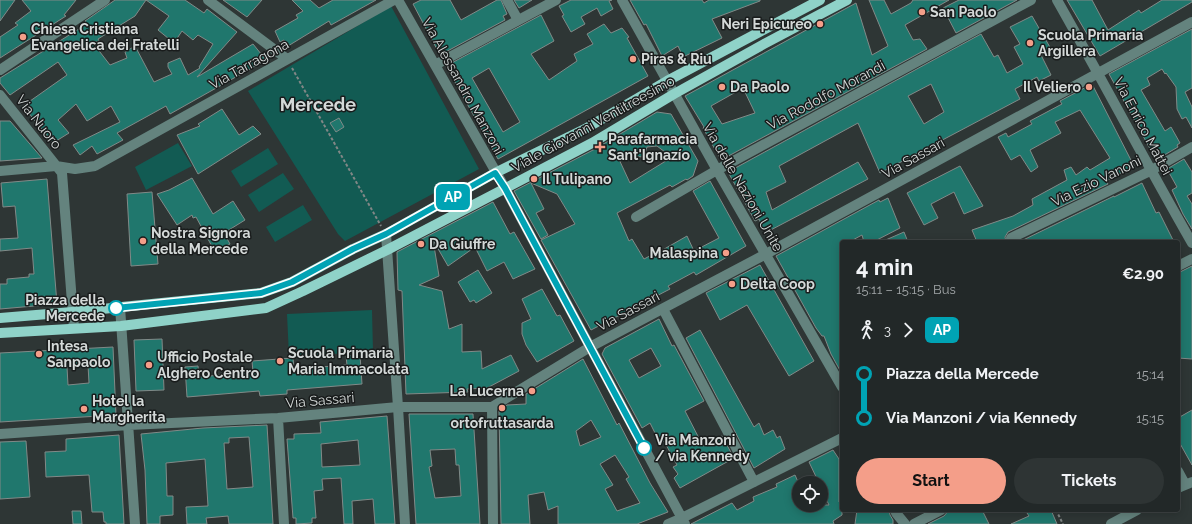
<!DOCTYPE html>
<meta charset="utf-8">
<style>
body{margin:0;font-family:Raleway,sans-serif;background:#2e3434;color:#f1f3f6;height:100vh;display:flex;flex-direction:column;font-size:15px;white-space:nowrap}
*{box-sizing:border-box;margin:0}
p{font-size:13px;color:#a2a6a8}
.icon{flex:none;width:22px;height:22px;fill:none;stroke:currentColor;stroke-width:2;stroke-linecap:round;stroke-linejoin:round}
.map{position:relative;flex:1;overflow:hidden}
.sheet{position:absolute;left:840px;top:240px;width:340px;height:272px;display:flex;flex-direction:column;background:#222828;border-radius:4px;box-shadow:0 2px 10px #0003,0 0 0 1px #3f4445}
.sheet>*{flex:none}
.badge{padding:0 8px;border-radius:6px;font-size:14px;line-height:26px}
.tools{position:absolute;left:792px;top:476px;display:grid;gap:8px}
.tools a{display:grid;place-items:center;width:36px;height:36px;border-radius:50%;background:#222828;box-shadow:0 2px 10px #0003,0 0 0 1px #3f4445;font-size:20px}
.map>.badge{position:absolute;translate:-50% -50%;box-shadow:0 0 0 2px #fff}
.legs{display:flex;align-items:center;gap:6px;height:44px;padding:0 16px;font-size:13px}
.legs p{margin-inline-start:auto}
.head{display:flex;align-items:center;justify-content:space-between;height:68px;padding:0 16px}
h1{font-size:22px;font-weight:700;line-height:30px}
.action{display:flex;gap:8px;margin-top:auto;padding:8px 16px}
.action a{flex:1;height:46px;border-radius:24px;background:#f49e89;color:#111;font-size:16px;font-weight:700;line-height:46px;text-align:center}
.action a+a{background:#2e3434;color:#f1f3f6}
ul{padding:0 16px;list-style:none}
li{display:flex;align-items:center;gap:14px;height:44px;font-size:15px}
li i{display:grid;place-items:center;width:6px;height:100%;margin:0 5px;background:currentColor}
li i::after{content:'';width:10px;height:10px;margin:-5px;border:3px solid;border-radius:50%;background:#222828}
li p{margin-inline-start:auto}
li:first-child i{background:linear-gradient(#0000 50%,currentColor 0)}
li:last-child i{background:linear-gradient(currentColor 50%,#0000 0)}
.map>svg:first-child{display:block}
.green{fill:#125b53}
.building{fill:#20776d;stroke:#818a88;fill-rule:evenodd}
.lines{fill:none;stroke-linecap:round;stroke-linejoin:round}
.path{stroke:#818786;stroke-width:2;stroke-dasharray:3 2;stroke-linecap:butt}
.minor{stroke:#64837e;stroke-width:10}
.major{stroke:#8fd2c8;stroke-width:10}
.line-1-casing{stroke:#fff;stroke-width:9}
.line-1{stroke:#00a3b4;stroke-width:6}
.poi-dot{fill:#f49e89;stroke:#191c1c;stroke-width:1.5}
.stop-1-dot{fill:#fff;stroke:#00a3b4;stroke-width:2}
.labels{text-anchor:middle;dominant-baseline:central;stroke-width:3;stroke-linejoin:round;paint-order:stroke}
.poi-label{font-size:14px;font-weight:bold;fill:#d4d9d8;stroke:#191c1c;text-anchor:start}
.street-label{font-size:14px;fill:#d4d9d8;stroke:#191c1c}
.stop-label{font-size:14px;font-weight:bold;fill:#d4d9d8;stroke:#191c1c;text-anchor:end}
.district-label{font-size:18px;font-weight:bold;fill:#d4d9d8;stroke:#191c1c}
</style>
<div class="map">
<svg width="1192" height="524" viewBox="0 0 1192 524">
<rect width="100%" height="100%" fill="#2e3635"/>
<path class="green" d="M391,6L479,169L345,241L338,234L248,91Z
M178,143L192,166L146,190L135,167Z
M268,148L278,164L241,187L231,171Z
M283,173L294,189L259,212L248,195Z
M303,205L312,220L275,242L266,227Z
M372,310L373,352L289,356L287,314Z"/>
<path class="building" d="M0,0H15L0,21Z
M22,0H76L64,15L66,16L0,58V37L18,25L15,23L31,11Z
M115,0H185L204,13L207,9L237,32L197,77L253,44L266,60L170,114L166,106L117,133L123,140L97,154L92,146L80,155L73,145L120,122L111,106L87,121L76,104L58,120L69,133L53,143L23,106L67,75L58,62L10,95L0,83V78L87,24L85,21ZM146,0L169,16L158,30L174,43L182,31L193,40L198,35L213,44L199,67L200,68L188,75L180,58L168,63V67L172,74L154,82L135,46L125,52L127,58L110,65L93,43L99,41L98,39L135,16Z
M223,0H262L247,17Z
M292,0H310L319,8L333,0H376L331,25L329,21L288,46L284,40L280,42L275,31L298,18L296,15L303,11Z
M421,0H450L461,20L497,0H501L507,14L503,16L505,20L440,55L413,4Z
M514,0H532L519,8Z
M571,0H612L609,1L613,9L601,16L597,8L581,17L585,24L571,32L562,16L564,15L559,6Z
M630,0H702L704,3L709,0H760V1L712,19L722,38L683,57L678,46L662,56L646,24L644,25Z
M869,0H884L891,14L911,3L913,0H949L905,25L913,40L920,39L927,49L721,160L703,128L704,127L685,96L856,3L872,55L888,46ZM743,88L755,113L722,124L711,106Z
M959,0H1017L956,33L943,8Z
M1067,0H1092L1108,30L1139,10L1141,13L1162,0H1192V2L1100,56Z
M541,15L554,41L531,54L549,80L577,61L574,54L593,44L587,34L604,24L611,33L622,28L629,37L627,38L648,76L498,159L446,66ZM489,68L520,122L503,132L472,78Z
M1032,16L1051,49L1041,55L1051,75L1039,81L1037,77L1015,89L1020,99L880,173L858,123L779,166L786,182L766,192L772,210L858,162L868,179L765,233L759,219L755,221L728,172L981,34L994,57L998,55L1007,73L1023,64L1014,47L1020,44L1010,27ZM931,84L944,112L924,124L908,96Z
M1192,29V88L1185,92L1192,107V128L1186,117L1182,119L1177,109L1176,87L1166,73L1165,74L1162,69L1147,78L1150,85L1141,90L1165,131L1171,127L1180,143L1177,145L1178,147L1161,157L1159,154L1154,156L1109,74Z
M1092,84L1134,166L1106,181L1108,184L1008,232L1005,237L1006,242H977L972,230L1013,216L1033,205L1032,199L1067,180L1064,170L1071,167L1076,175L1087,167L1090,170L1110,158L1080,110L1055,122L1061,133L1030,150L1038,167L1031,172L1020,155L1011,160L998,137L1006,133L1008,137L1032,124L1030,121L1062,104L1060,101Z
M222,109L239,135L253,126L261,134L198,174L177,135L200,126L198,124Z
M657,112L671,114L698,161L693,176L687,180L686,179L672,187L670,185L617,213L629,241L632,239L644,259L659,251V252L687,236L694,251L719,238L693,191L710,181L746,246L696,275L694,272L668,286L670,289L591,330L541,240L575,224L557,194L531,183L544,209L536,213L548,235L541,239L514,191L595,149ZM657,146L665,152L663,158L669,159L630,183L617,155L644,157L647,147Z
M339,118L344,127L336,132L330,123Z
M0,121H10L42,158L0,161Z
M1184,159L1192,172V193L1187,196L1192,204V229L1183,214L1172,190L1177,187L1167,169Z
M960,166L983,206L964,214L954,192L931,204L938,218L924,225L907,193Z
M192,178L213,214L233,201L245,220L224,233L230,244L215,252L196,217L193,218L192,215L177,225L157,194L169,190Z
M47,179L57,304L0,309V284H7V279L29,277V274H34L32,248L0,251V239L18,238L15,206L3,207L1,183Z
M1142,183L1156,213L1159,212L1174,242H1019L1114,196V197Z
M152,192L158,264L131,266L127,194Z
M888,198L900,228L873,242H864L862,235L849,242H842V374L831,354L824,336H822L816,328L776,256L879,200L880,202Z
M493,202L510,234L514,232L535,269L513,279L504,262L487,271L475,247L448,266L433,240L439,276L419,285L442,291L449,329L462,324V352L481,351L482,369L511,355L519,371L487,388L467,389L468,392L406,394L402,291L398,290L397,252Z
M904,232L908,242H881Z
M760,265L814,361L789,376L747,305L720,320L706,293Z
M1192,266V359L1178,358V273Z
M478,270L492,293L476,303L474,300L470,302L458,282Z
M542,289L557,316L560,315L574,341L537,362L526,345L522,334V323L531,319L522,299Z
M659,319L672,346L674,345L704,401L685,411L703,446L722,436L734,458L680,488L674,478L678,474L673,467L677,465L664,441L660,443L650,423L642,428L602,354L605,348ZM651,348L661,366L639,378L629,360Z
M700,330L754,427L759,423L764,435L773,430L777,438L780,436L785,449L754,468L686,338Z
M162,339L164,390L136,391L134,340Z
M113,347L116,415L0,422V353ZM88,365L89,383L68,385L67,367Z
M360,355L362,384L287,390V394L260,396L259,391L187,397L185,367L198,366L199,377L253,372L252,361L293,358L294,369L347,365L346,356Z
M583,359L617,425L619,423L650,483L668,512L637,524H558V506L548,510L544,492L528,495L530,524H501L499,411L507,405L526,404V394ZM591,420L601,437L580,446L576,431ZM615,455L629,477L626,479L640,503L617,511L605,489L613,485L600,464Z
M1192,410V465L1178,440V418Z
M409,414H473L480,524H416ZM455,449L456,465H459L461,496L435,498L429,467L432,466L430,450Z
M387,416L395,524H375L373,499L352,501L353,524H344L341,478L322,479L323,490L314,491L316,518H312V523L296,524V518H293L287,439H294V434L321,433L320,422ZM358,440L360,465L322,467L321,444Z
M267,425L273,524H229L228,516L206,518L207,524H187L186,507L208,506L205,459L166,463L167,496H173V515L160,516V524H147L145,470L141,434L203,428ZM249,437L253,487L227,489L224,443H229V438Z
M119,435L124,524H106V522H104L103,512H92L89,475L46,477L45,452L66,451V439Z
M26,441L30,497L0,499V442Z
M833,450L839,459V502L842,503V515L833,521L834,524H691L732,503L737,510L754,501L753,497L777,487L776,484L795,475L799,484V505H829L821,488V483H819L809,462Z
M857,510H889L890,515L893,520V524H855Z
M949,510H982L989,524H928L944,516Z
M1025,510H1051L1057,524H1011L1029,516Z
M72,511H81L82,524H73Z"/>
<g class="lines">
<path class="path" d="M292,68L381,226
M1056,510L1063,524"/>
<path class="minor" d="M208,0L287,59
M398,0L505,188L685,524
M507,0L518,20
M622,0L717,170L842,387
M1057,0C1103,81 1146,163 1192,243
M435,65L556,0
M0,70L105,0
M0,95L62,173L74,328
M0,171L56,166L75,169L95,166L394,0
M636,217L717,170L1031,0
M386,234L398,407L405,524
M1013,242L1011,238L1150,171L1192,147
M1178,266L1192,259
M120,307L135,524
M663,309L754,482
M492,407L493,524
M278,418L284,524
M0,434L129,425L278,418L398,407H492L590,347L766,254L1192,22
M1178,471L1185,484
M1178,488L1192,482
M895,510L896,513L905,524
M668,524L682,518L842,438
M914,524L941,510
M1111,524L1137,510"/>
<path class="major" d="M0,318L72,312L261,293L292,282L353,249L386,234L495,173L585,129L667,81L820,0
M0,333L121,326L266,308L303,291L387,250L592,143L674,94L764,44L847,0"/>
</g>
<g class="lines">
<defs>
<path id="line-1" d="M116,308L261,293L292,282L353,249L386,234L495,173L505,188L644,448"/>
</defs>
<use href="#line-1" class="line-1-casing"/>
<use href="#line-1" class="line-1"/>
</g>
<g class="poi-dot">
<circle cx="922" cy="12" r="4"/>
<circle cx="820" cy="24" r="4"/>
<circle cx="23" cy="37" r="4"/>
<circle cx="1030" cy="43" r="4"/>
<circle cx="633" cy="59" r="4"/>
<circle cx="722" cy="87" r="4"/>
<circle cx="1089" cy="87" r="4"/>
<path d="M598 141h4v4h4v4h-4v4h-4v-4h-4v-4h4z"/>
<circle cx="534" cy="179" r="4"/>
<circle cx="143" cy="241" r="4"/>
<circle cx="421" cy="244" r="4"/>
<circle cx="726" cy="253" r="4"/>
<circle cx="732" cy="284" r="4"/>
<circle cx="39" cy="354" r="4"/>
<circle cx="280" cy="361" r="4"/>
<circle cx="149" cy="365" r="4"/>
<circle cx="532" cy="391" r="4"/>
<circle cx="502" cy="408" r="4"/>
<circle cx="84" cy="409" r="4"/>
</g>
<g class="stop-1-dot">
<circle cx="116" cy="308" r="7"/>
<circle cx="644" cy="448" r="7"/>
</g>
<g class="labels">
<g class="poi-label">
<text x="930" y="12">San Paolo</text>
<text x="812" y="24" text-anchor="end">Neri Epicureo</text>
<text x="31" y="29">Chiesa Cristiana<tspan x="31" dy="16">Evangelica dei Fratelli</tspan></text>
<text x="1038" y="35">Scuola Primaria<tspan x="1038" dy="16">Argillera</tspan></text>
<text x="641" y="59">Piras &amp; Riu</text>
<text x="730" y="87">Da Paolo</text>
<text x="1081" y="87" text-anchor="end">Il Veliero</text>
<text x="608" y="139">Parafarmacia<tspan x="608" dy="16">Sant'Ignazío</tspan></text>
<text x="542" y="179">Il Tulipano</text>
<text x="151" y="233">Nostra Signora<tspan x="151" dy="16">della Mercede</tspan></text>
<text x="429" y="244">Da Giuffre</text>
<text x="718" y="253" text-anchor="end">Malaspina</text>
<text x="740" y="284">Delta Coop</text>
<text x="47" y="346">Intesa<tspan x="47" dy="16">Sanpaolo</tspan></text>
<text x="288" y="353">Scuola Primaria<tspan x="288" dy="16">Maria Immacolata</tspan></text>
<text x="157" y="357">Ufficio Postale<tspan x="157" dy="16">Alghero Centro</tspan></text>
<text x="524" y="391" text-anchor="end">La Lucerna</text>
<text x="92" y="401">Hotel la<tspan x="92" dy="16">Margherita</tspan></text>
<text x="502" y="423" text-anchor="middle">ortofruttasarda</text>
</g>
<g class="street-label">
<text transform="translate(249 64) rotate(-29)">Via Tarragona</text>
<text transform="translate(463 86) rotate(61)">Via Alessandro Manzoni</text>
<text transform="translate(826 95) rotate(-28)">Via Rodolfo Morandi</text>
<text transform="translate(39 122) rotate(52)">Via Nuoro</text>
<text transform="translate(593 124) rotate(-29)">Viale Giovanni Ventitreesimo</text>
<text transform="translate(1143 126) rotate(62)">Via Enrico Mattei</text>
<text transform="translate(913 158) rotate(-29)">Via Sassari</text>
<text transform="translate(1096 181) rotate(-26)">Via Ezio Vanoni</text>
<text transform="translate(743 187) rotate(60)">Via delle Nazioni Unite</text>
<text transform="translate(628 311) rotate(-28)">Via Sassari</text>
<text transform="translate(320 400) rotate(-5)">Via Sassari</text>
</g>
<g class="stop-label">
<text x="105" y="300">Piazza della<tspan x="105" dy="16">Mercede</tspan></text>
<text x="655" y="440" text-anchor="start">Via Manzoni<tspan x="655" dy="16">/ via Kennedy</tspan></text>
</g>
<g class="district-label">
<text x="318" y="104">Mercede</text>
</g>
</g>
</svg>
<div class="tools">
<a><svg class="icon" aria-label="locate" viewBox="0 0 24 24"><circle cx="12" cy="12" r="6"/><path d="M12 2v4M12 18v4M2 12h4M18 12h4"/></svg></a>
</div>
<b class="badge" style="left:453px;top:197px;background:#00a3b4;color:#fff">AP</b>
<section class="sheet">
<div class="head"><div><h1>4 min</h1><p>15:11 – 15:15 · Bus</p></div><b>€2.90</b></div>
<div class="legs"><svg class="icon" aria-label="walk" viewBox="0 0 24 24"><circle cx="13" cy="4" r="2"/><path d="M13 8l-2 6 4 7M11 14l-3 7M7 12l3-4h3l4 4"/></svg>3<svg class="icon" aria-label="forward" viewBox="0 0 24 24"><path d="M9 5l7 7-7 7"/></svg><b class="badge" style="background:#00a3b4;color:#fff">AP</b></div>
<ul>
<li><i style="color:#00a3b4"></i><b>Piazza della Mercede</b><p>15:14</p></li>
<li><i style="color:#00a3b4"></i><b>Via Manzoni / via Kennedy</b><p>15:15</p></li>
</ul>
<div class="action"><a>Start</a><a>Tickets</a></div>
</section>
</div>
